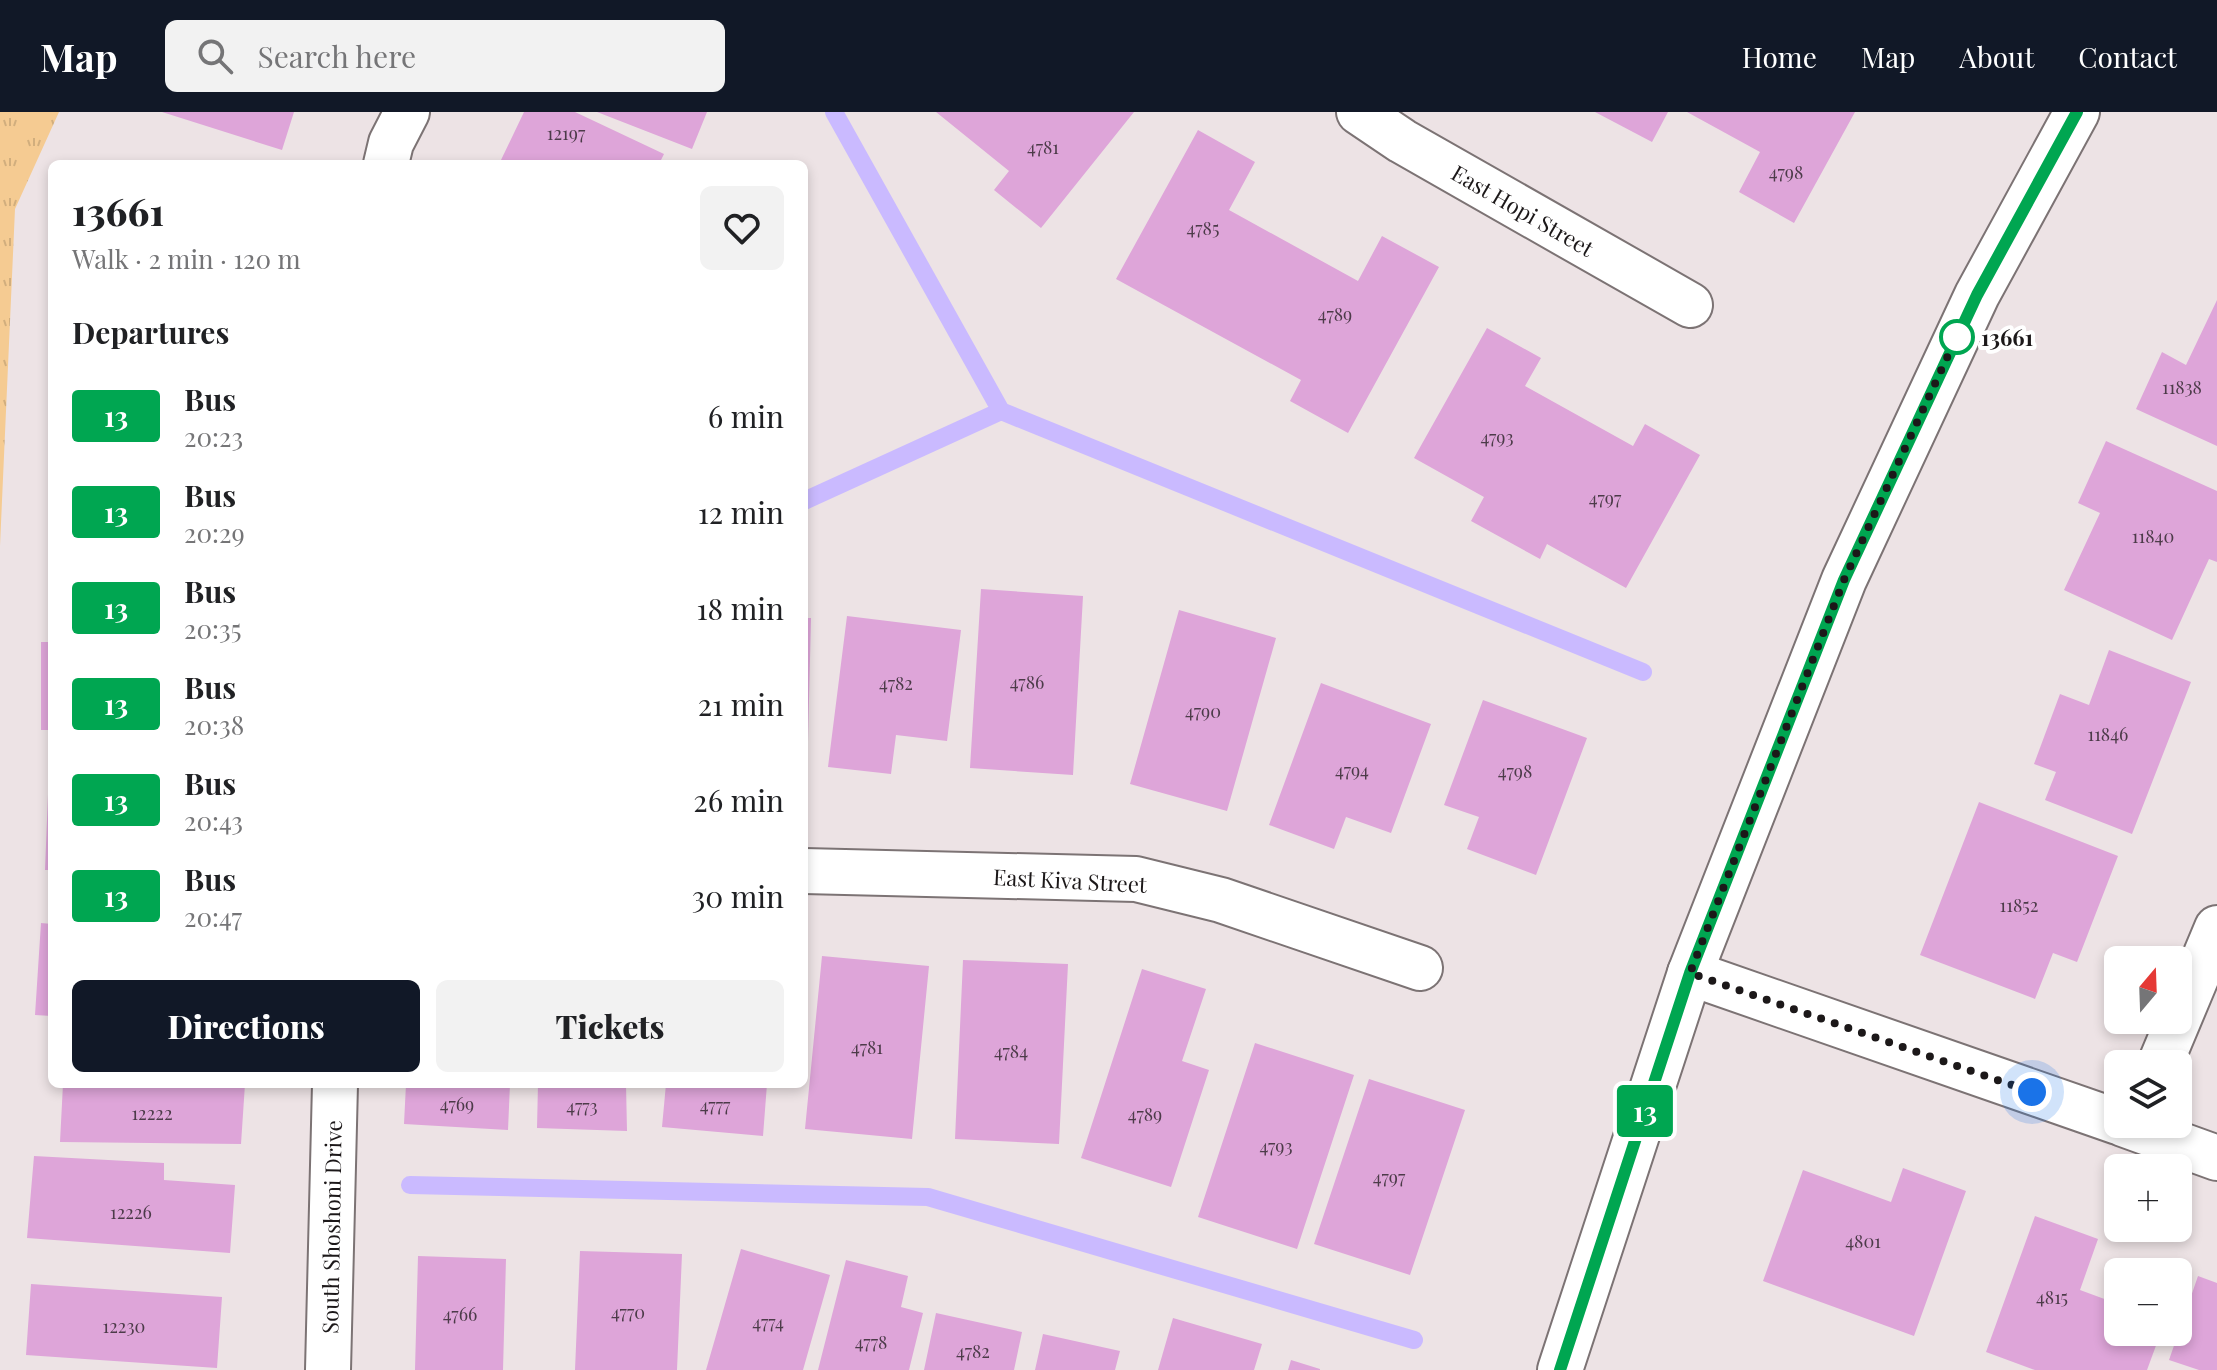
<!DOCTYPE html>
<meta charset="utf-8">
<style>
body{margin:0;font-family:"Playfair Display",serif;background:#f2f2f2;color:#202124;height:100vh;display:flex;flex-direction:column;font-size:30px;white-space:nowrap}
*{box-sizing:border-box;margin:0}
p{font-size:26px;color:#757577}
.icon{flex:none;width:44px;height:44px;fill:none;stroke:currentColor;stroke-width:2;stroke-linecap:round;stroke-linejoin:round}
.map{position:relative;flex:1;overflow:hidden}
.drawer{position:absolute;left:48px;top:48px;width:760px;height:928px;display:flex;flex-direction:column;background:#fff;border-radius:12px;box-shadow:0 4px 12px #0003}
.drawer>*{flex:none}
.badge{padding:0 16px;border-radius:6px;font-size:28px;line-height:52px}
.needle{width:52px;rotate:19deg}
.buttons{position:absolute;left:2104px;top:834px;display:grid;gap:16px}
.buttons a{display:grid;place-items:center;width:88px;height:88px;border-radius:12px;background:#fff;box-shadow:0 4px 12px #0003;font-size:40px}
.you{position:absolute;width:40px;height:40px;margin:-20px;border:6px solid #fff;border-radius:50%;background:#1a73e8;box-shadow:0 0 0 12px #1a73e833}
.map>.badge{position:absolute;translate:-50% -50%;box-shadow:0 0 0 4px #fff}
h2{padding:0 24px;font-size:30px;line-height:72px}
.round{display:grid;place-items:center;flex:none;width:84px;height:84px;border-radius:12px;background:#f2f2f2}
.headline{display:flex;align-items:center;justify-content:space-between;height:136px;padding:0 24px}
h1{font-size:38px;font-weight:800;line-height:60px}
.action{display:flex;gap:16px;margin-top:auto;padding:16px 24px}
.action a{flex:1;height:92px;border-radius:12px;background:#111827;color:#fff;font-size:32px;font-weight:800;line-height:92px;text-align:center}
.action a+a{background:#f2f2f2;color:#202124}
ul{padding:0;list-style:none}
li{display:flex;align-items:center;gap:24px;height:96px;padding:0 24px}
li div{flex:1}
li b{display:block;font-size:30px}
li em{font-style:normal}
li .badge{min-width:88px;font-weight:700;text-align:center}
header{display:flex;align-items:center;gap:48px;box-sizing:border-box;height:112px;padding:0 40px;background:#111827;color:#fff}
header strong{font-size:38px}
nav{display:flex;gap:44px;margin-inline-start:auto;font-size:28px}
.search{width:560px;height:72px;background:#f2f2f2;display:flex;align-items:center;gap:20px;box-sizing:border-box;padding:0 28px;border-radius:12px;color:#757577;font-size:30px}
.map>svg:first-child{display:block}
.grass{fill:url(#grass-tufts)}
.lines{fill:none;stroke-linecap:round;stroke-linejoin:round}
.stream{stroke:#cabaff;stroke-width:18}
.building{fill:#dea5d9}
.minor-casing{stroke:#7c7374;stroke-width:48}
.major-casing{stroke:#7c7374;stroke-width:48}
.minor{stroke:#fff;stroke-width:44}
.major{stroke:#fff;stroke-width:44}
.line-casing{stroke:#fff;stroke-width:18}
.line{stroke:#00a651;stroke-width:12}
.walk{stroke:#1c1819;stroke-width:8;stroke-dasharray:0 14.4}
.stop-dot{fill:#fff;stroke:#00a651;stroke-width:4}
.labels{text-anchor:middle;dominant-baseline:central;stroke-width:8;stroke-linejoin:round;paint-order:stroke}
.number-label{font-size:18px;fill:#4c3b49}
.street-label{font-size:22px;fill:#1c1819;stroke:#fff}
.stop-label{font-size:22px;font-weight:bold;fill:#1c1819;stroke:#fff;text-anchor:start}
</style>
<header>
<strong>Map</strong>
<div class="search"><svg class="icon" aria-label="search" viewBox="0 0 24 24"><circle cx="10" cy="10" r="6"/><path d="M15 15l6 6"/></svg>Search here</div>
<nav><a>Home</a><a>Map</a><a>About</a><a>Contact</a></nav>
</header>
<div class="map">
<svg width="2217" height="1258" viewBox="0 0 2217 1258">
<defs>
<pattern id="grass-tufts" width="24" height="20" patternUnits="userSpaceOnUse" patternTransform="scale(2)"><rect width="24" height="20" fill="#f5cb92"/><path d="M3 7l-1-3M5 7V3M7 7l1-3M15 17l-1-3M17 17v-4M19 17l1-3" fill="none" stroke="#d1ae7d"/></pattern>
</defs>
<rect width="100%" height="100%" fill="#ede3e5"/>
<path class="grass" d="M0,0H59L15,97L0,434Z"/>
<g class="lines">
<path class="stream" d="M834,0L1001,299
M804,389L1001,299L1643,560
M410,1073L928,1085L1414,1228"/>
</g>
<path class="building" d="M162,0H294L282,38Z
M524,0H575L664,42L659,52H510L501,48Z
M597,0H707L692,37Z
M936,0H1134L1041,116L994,78L1009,59Z
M1595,0H1668L1652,30Z
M1687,0H1855L1794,111L1739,80L1760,40Z
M1198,18L1255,50L1229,98L1358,169L1382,124L1439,155L1348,321L1290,289L1301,268L1116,167Z
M2217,188V334L2136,297L2162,240L2186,253Z
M1487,216L1541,246L1525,274L1633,334L1645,312L1700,343L1626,476L1547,432L1540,447L1471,409L1484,385L1414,346Z
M2106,329L2217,379V450L2209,447L2172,528L2064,478L2100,401L2078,391Z
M981,477L1083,484L1073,663L970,656Z
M1179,498L1276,526L1227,699L1130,672Z
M847,504L961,518L947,629L896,623L891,662L828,655Z
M804,506H811L807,671H804Z
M41,530H52V618H41Z
M2109,538L2191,570L2132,722L2045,688L2056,660L2034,652L2060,582L2089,593Z
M1321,571L1431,612L1391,721L1346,705L1334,737L1269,713Z
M1483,588L1587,626L1536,763L1467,737L1479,705L1444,693Z
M49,657H52V758H45Z
M1979,690L2118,744L2077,850L2053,841L2035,887L1920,843Z
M41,811L52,812V904L35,903Z
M822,844L929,854L912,1027L805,1017Z
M963,848L1068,852L1059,1032L955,1027Z
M1142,857L1206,877L1182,949L1209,958L1171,1075L1081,1046Z
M1255,931L1354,963L1297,1137L1198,1105Z
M1369,967L1465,998L1410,1163L1314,1132Z
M63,972H245L241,1032L60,1030Z
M406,972H510L508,1018L404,1012Z
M538,972H626L627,1019L537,1016Z
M666,972H767L763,1024L662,1015Z
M34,1044L164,1051V1068L235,1073L230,1141L27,1126Z
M1903,1056L1966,1079L1914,1224L1763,1169L1803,1058L1891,1090Z
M2035,1104L2098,1127L2080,1178L2118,1192V1220H2161L2147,1258H2035L1986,1240Z
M741,1137L830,1163L803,1258H706Z
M580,1139L682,1142L677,1258H575Z
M418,1144L506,1147L503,1258H415Z
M846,1148L908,1164L901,1195L923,1201L909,1258H818Z
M2198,1164L2217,1171V1258H2199L2169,1248Z
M31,1172L222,1185L217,1256L26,1243Z
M936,1201L1022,1220L1014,1258H924Z
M1173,1206L1262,1232L1254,1258H1158Z
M1043,1222L1120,1239L1115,1258H1035Z
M1291,1248L1320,1257V1258H1288Z"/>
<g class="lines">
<defs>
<path id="minor" d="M1359,0L1402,29L1690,193
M386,52L391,31L407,0
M804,759L1136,767L1221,788L1420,856
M1690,861L2118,1010
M2160,952L2217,816
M2123,1012L2217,1046
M328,1258L335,972"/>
<path id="major" d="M1560,1258L1690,861L1844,468L1977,183L2077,0"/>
</defs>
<use href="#minor" class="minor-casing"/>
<use href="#major" class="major-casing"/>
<use href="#minor" class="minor"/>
<use href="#major" class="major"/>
</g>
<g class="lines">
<defs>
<path id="line" d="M1560,1258L1690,861L1844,468L1977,183L2077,0"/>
</defs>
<use href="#line" class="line-casing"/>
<use href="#line" class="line"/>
<path class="walk" d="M1957,225L1958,222L1844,468L1690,861L2032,980"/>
</g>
<circle class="stop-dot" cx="1957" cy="225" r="16"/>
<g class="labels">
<g class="number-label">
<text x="566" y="21">12197</text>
<text x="1043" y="35">4781</text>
<text x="1786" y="60">4798</text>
<text x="1203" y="116">4785</text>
<text x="1335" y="202">4789</text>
<text x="2182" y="275">11838</text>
<text x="1497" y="325">4793</text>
<text x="1605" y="386">4797</text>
<text x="2153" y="424">11840</text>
<text x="1027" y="570">4786</text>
<text x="896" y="571">4782</text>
<text x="1203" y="599">4790</text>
<text x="2108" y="622">11846</text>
<text x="1352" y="658">4794</text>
<text x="1515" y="659">4798</text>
<text x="2019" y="793">11852</text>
<text x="867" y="935">4781</text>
<text x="1011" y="939">4784</text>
<text x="457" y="992">4769</text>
<text x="715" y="993">4777</text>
<text x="582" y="994">4773</text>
<text x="152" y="1001">12222</text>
<text x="1145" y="1002">4789</text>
<text x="1276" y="1034">4793</text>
<text x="1389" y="1065">4797</text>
<text x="131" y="1100">12226</text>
<text x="1863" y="1129">4801</text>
<text x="2052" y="1185">4815</text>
<text x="628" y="1200">4770</text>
<text x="460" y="1202">4766</text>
<text x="768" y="1210">4774</text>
<text x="124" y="1214">12230</text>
<text x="871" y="1230">4778</text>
<text x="973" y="1239">4782</text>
</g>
<g class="street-label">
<text transform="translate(1523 98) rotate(30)">East Hopi Street</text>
<text transform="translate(1070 768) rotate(3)">East Kiva Street</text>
<text transform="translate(331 1115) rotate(-89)">South Shoshoni Drive</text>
</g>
<g class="stop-label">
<text x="1981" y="225">13661</text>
</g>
</g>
</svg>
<div class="buttons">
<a><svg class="needle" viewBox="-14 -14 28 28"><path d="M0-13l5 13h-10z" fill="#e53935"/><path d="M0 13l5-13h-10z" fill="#757577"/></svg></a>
<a><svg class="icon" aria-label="layers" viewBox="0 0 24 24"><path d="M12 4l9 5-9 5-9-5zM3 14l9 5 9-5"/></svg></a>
<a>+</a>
<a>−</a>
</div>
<div class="you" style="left:2032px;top:980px"></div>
<b class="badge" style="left:1645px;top:999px;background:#00a651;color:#fff">13</b>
<section class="drawer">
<div class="headline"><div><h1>13661</h1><p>Walk · 2 min · 120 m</p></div><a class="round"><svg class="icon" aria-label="heart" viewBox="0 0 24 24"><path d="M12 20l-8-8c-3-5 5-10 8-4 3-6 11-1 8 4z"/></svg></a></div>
<h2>Departures</h2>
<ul>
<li><span class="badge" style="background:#00a651;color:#fff">13</span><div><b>Bus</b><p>20:23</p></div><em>6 min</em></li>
<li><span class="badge" style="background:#00a651;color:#fff">13</span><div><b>Bus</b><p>20:29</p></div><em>12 min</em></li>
<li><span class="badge" style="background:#00a651;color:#fff">13</span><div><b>Bus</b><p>20:35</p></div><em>18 min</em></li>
<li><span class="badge" style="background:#00a651;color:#fff">13</span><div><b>Bus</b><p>20:38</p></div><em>21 min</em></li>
<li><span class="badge" style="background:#00a651;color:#fff">13</span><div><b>Bus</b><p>20:43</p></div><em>26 min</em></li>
<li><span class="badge" style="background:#00a651;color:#fff">13</span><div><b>Bus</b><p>20:47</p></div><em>30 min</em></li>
</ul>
<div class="action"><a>Directions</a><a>Tickets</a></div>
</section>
</div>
